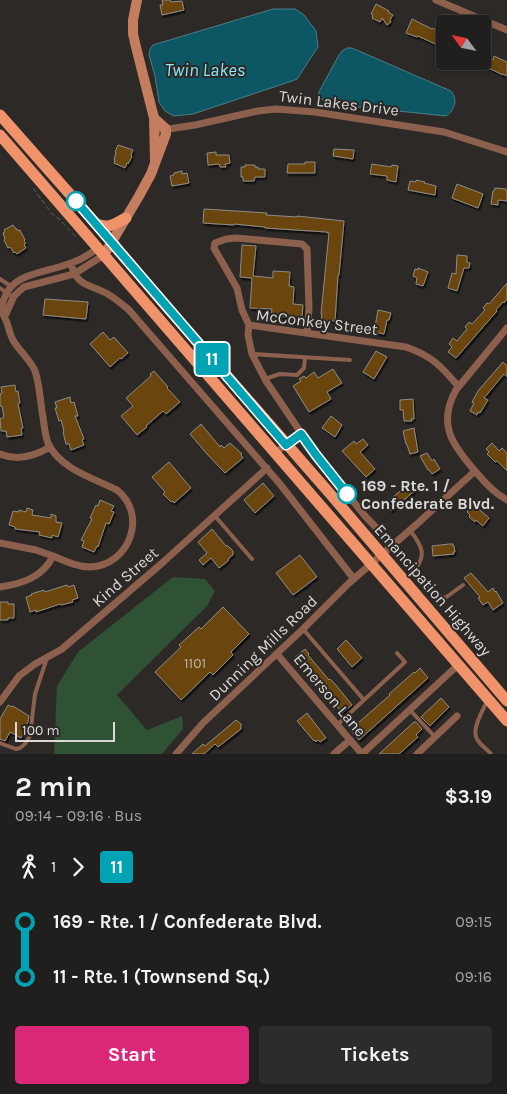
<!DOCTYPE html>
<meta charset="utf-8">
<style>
body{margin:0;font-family:Karla,sans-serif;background:#2d2c2a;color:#f1f3f6;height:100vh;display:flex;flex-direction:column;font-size:19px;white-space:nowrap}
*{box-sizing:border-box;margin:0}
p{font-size:16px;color:#a2a2a4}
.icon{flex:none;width:28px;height:28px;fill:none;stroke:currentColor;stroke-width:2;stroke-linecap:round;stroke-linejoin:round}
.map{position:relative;height:754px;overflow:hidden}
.drawer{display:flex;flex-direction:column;background:#211f1d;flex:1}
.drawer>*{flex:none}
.badge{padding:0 10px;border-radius:4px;font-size:18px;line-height:32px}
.needle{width:32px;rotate:303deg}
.fabs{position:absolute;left:436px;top:15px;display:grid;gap:10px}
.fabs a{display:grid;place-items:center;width:55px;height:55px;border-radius:5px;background:#211f1d;box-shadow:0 2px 8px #0003,0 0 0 1px #3e3d3b;font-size:25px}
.scale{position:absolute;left:15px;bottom:12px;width:100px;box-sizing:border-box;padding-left:5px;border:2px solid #dcdad9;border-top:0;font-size:14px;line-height:18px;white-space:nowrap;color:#dcdad9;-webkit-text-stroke:4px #2c2927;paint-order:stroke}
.map>.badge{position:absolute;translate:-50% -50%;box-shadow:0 0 0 2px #fff}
.legs{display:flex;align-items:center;gap:8px;height:55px;padding:0 15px;font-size:16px}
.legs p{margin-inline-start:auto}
.summary{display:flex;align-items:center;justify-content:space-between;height:85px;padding:0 15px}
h1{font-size:28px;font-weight:700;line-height:38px}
.cta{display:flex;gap:10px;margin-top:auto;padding:10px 15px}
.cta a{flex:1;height:58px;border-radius:5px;background:#db2777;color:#fff;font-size:20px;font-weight:700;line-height:58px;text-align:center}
.cta a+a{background:#2d2c2a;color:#f1f3f6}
ul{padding:0 15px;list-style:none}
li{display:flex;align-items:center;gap:18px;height:55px;font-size:19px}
li i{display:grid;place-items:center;width:8px;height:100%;margin:0 6px;background:currentColor}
li i::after{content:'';width:12px;height:12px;margin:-6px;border:4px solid;border-radius:50%;background:#211f1d}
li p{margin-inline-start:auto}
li:first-child i{background:linear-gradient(#0000 50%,currentColor 0)}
li:last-child i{background:linear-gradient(currentColor 50%,#0000 0)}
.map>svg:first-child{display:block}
.green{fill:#2f5234}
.water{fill:#0c5763;stroke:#4a7e86}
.building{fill:#6b4507;stroke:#8e8c88;filter:url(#shadow)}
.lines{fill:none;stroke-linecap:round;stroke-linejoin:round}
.path{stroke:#615f5d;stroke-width:1;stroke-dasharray:5 2.5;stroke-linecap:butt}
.lane{stroke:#8d604d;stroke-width:4}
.street{stroke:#8d604d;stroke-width:7}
.secondary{stroke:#c47d5e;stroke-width:10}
.primary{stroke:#f0936b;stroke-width:11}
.line-1-casing{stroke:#fff;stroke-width:11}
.line-1{stroke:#00a3b4;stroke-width:8}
.stop-1-dot{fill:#fff;stroke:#00a3b4;stroke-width:2.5}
.labels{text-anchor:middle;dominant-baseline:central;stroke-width:4;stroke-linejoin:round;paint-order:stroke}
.number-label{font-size:14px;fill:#c0b5a4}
.street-label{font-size:16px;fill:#dcdad9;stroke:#2c2927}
.stop-label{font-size:16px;font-weight:bold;fill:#dcdad9;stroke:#2c2927;text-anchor:start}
.water-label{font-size:18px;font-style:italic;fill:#8ae8fb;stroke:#2c2927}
</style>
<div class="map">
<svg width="507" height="754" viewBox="0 0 507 754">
<defs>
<filter id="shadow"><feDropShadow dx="1.5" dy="2.5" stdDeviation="0" flood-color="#0009"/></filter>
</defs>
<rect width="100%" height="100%" fill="#2c2927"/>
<path class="green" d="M173,577L205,579L215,591L207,606L117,695L147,730L182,716L183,729L162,754H54L57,686L78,652Z"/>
<path class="water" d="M273,9H295L304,15L316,31L318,47L297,79L292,81L193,114L174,116L165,111L159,102L155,76L149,55L150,49L153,45Z
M347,48H352L451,91C458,99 455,110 446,116L330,104L325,102L318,95L320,90L339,55L342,51Z"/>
<path class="building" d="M162,0H170L171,2L182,1L184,10L162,15L160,5H163Z
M376,4L389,11L388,12L393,15L390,20L391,22L387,25L382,18L380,22L372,18L373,15L371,14Z
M412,19L432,29V28L440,32L438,37L445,40L442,47L418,36L417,37L406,33Z
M482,55L493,60L494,56L507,62V76L503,74V75L482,65Z
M118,145L133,150L131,155L132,156L128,164L127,163L125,168L114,163L115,160L114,159L116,153L115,152Z
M334,149L354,150L353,159L333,156Z
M216,152V155H229L230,163L225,164L226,167H220L219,164L208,165L207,153Z
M305,162H315V173H287L288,164H305Z
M372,164L391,167L392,165L398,166L396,182L387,180V176L370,174Z
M245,165H255V167H258V169H265V177H255L254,181H243V177H241V167H245Z
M182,171V174L187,173L189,183L172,186L170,176L174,175V173Z
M416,180L425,182L424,183L436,186L435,195L408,190L410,181L416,182Z
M457,184L483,194L478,208L452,198Z
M495,188L506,189V191H507V201L498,200V205L491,204L493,191H494Z
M204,209L267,213L266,215L297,217V216L344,221L339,275H338L335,321L321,320L322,314H321L329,233H327V232L265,228V227L234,224V225L203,223Z
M13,225L16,229H17L18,231L20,230L25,240L24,241L26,243L24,244L26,248L17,254L15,252L14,253L10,247L8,248L4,240L5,239L3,233L5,232L4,230Z
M242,245L256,246L253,276L273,278V271L290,272L289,286L294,287L293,304L303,305L302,318L271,316L272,309L250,308L252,278L240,277Z
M457,255L467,256V262L470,263L469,268H464L457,291L448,288L452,273L456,274Z
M418,268L428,272L423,286L416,284L417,278L413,276L415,269L418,270Z
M507,283V299L504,303L503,302L496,310L497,311L456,358L448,352L452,347L449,344L453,338L457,341L467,329L465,327L469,322L472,324L474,322L485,310L483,308L487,303L489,304Z
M45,299L88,302L86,319L43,315Z
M378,310L391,313L389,320H387L384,334L374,332Z
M103,332L110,340L114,337L128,353L121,359L120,358L110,367L90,344Z
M376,351L387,357L374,379L363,372Z
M503,362L507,366V377L504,374L484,398L488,400L480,413L478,412L477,415L470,411L474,403L472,402L478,391Z
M333,369L342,383L327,392L331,399L309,412L293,386L301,381L299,379L304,376L306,378L314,372L318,378Z
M154,371L168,387L167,388L180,402L166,414L163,411L146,426L147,427L137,435L121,416L133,406L126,398L151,376L150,374Z
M15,385L16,392L18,391L20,403L18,404L23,428L21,429L22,435L7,437L6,431H1L0,419L4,417L2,406H0V394L2,393L1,387Z
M70,397L71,403L74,402L78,416H75L84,439L82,440L84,445L71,450L69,444H66L63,432L64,431L61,420L59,421L55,408H57L55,402Z
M413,399L414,419H411L412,421H404L403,410H400V400Z
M331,416L342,425L335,437L322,428Z
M201,424L220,447L221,445L224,448L230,443L242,454L241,455L243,458L225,473L206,453L190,434Z
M414,428L418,452L410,454L407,445L406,444L403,431Z
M363,439L368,445L360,452L375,469L366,477L342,451L354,441L356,444Z
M492,443L499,451L502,448L507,453V471L497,461L495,462L487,454L489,452L486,449Z
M427,453L432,461L434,459L440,469L432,474L429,470H428L420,456Z
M169,462L191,488L174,503L173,501L171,502L163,494L165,492L152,477Z
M413,480L419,487L391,511L385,504Z
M263,483L274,496L255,513L244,500Z
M100,500L114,506L111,511L114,512L109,524L106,523L98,547L97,546L94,552L82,547L84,541L81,540L92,519L90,518L96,505L98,506Z
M474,505L489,518L483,526L476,520L475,522L469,517L470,515L467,512Z
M27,508L33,510L32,515L51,518V514L56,516V522L62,523L58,537L52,535V538L39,535L40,532L15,529V527L9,525L13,511L19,512V510L26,512Z
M212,529L226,546H228L233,551V555L229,558L228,561L219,568L211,558L203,565L199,560L207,553L198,542Z
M449,544H453V546H454L455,552H453L454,554L433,556L432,546Z
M300,555L317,577L293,595L276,573Z
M471,573L488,592L493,588L495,592L496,591L503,603L493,610L488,602L483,605L478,598L480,597L464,578Z
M67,585L68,587L74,585L78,598L72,600L73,602L61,605L60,604L36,612V610L30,612L26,597L32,595L31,594L44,590L45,592Z
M0,602H8V604H14V618H8V620H0Z
M223,607L249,634L231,652L233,655L213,675L210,672L181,700L155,672L181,647L179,645L199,627L201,629Z
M346,640L362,658L352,667L337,649Z
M305,649L309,654L308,655L329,680L330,679L335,684L352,705L342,713L330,697L295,657Z
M420,668L428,678L359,740L350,730L390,695L389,694L414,672L415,673Z
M441,698L449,707L430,726L421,717Z
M8,705L12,707L13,706L29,716L28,722L26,725L27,726L21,738L10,732L5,741L0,739V719Z
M307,713L326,738L320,742L318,740L316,742L315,740L314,741L297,721Z
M236,720L241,724V729L218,747L215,744L204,754H192L203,744L205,746Z
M414,722H416L422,729L416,735L418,737L399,754H379Z"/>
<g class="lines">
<path class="path" d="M33,188L52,214L59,219L76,237"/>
<path class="lane" d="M0,279L12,287
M0,288L13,298
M252,354L350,360
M265,379L280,374L297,375L304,368L305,357
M215,516L252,559
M410,530C421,545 428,555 414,570
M393,545C405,559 428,593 445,598L463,585
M303,629L364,700
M488,700C483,709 471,730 477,739C480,745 487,749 491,754
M409,709L435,737
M337,725L405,662L397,653
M0,743L16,749L20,748L25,744L30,736L35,694L47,658"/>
<path class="street" d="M436,0L507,30
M162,130L195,125L258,111L276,109L315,112L444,132L507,152
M71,264C78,287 87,283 106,293C115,298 122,304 129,310L280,484L354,579
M5,316L14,296L24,287L74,274L104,255
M249,325L406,347C432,356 441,366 458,386
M507,328L456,390C437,424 452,445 476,472C485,483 494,493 507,500
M307,333L309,308L307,249L302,244L236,238L226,239L215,243L214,248L237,288L242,310L249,325L248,335L252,354L266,381L316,455L365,516L393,545
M275,453L301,434
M0,454C17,461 35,456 50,447
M0,543L36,550L53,556C43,577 22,584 0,587
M53,556C65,561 77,567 90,567C130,565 148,515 117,490C93,478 60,469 48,443C45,435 44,425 43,417C40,402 40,385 35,371C30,359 19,351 13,340C8,331 8,319 1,312C5,271 41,275 71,263C81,260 90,254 98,248
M277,654L362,754
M0,702L19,676L35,664L62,649L161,564L267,468
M176,754L203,723L303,629L349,583L417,524L475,471
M334,754L350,740
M362,754L458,665
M417,754L457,716"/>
<path class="secondary" d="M137,0L133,20V34L136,47L154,118L155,161
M104,255L139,196L151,174L166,134V129L154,118"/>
<path class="primary" d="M0,115L112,242L119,251L159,298L332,496L507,701
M0,135L507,721
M96,224C110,229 114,224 126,218"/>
</g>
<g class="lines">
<defs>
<path id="line-1" d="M76,201L286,445L301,434L316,455L347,494"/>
</defs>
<use href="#line-1" class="line-1-casing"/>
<use href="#line-1" class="line-1"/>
</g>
<g class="stop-1-dot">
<circle cx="76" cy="201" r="9"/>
<circle cx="347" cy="494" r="9"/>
</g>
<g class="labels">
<g class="number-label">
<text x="195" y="663">1101</text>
</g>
<g class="street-label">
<text transform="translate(339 103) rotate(7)">Twin Lakes Drive</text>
<text transform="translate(317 322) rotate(7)">McConkey Street</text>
<text transform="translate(125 577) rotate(-41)">Kind Street</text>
<text transform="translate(433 590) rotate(49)">Emancipation Highway</text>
<text transform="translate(263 648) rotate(-44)">Dunning Mills Road</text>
<text transform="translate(330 695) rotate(50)">Emerson Lane</text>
</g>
<g class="stop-label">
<text x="361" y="485">169 - Rte. 1 /<tspan x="361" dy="18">Confederate Blvd.</tspan></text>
</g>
<g class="water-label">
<text x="205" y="70">Twin Lakes</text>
</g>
</g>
</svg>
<div class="fabs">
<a><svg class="needle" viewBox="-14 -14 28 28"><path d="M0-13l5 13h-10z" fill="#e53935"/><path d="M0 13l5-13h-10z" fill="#a2a2a4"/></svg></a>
</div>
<div class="scale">100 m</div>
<b class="badge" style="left:212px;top:359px;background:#00a3b4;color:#fff">11</b>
</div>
<section class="drawer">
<div class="summary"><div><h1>2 min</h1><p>09:14 – 09:16 · Bus</p></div><b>$3.19</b></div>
<div class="legs"><svg class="icon" aria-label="walk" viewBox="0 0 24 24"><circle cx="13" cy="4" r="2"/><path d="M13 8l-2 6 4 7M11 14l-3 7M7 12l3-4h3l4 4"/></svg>1<svg class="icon" aria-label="forward" viewBox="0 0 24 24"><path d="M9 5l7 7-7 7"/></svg><b class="badge" style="background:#00a3b4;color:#fff">11</b></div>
<ul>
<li><i style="color:#00a3b4"></i><b>169 - Rte. 1 / Confederate Blvd.</b><p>09:15</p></li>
<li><i style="color:#00a3b4"></i><b>11 - Rte. 1 (Townsend Sq.)</b><p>09:16</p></li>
</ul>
<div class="cta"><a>Start</a><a>Tickets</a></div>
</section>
